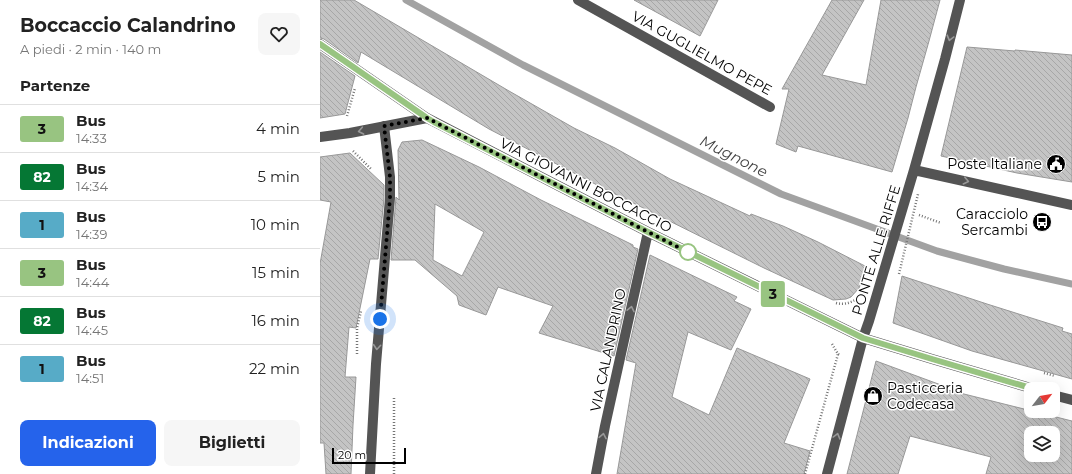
<!DOCTYPE html>
<html lang="it">
<meta charset="utf-8">
<style>
body{margin:0;font-family:Montserrat,sans-serif;background:#f6f6f6;color:#222;height:100vh;display:flex;flex-direction:column;font-size:15px;white-space:nowrap}
*{box-sizing:border-box;margin:0}
p{font-size:13px;color:#767676}
.icon{flex:none;width:22px;height:22px;fill:none;stroke:currentColor;stroke-width:2;stroke-linecap:round;stroke-linejoin:round}
.map{position:relative;flex:1;overflow:hidden}
.side{display:flex;flex-direction:column;background:#fff;width:320px}
.side>*{flex:none}
.badge{padding:0 8px;border-radius:3px;font-size:14px;line-height:26px}
.needle{width:26px;rotate:59deg}
.controls{position:absolute;left:704px;top:382px;display:grid;gap:8px}
.controls a{display:grid;place-items:center;width:36px;height:36px;border-radius:8px;background:#fff;box-shadow:0 4px 16px #0002;font-size:20px}
.scale{position:absolute;left:12px;bottom:10px;width:74px;box-sizing:border-box;padding-left:4px;border:2px solid #000;border-top:0;font-size:11px;line-height:14px;white-space:nowrap;color:#000;-webkit-text-stroke:3px #fff;paint-order:stroke}
.you{position:absolute;width:20px;height:20px;margin:-10px;border:3px solid #fff;border-radius:50%;background:#1a73e8;box-shadow:0 0 0 6px #1a73e833}
.map>.badge{position:absolute;translate:-50% -50%;box-shadow:0 0 0 2px #fff}
h2{padding:0 20px;font-size:15px;line-height:36px}
.round{display:grid;place-items:center;flex:none;width:42px;height:42px;border-radius:8px;background:#f6f6f6}
.overview{display:flex;align-items:center;justify-content:space-between;height:68px;padding:0 20px}
h1{font-size:19px;font-weight:700;line-height:30px}
.primary-button{display:flex;gap:8px;margin-top:auto;padding:8px 20px}
.primary-button a{flex:1;height:46px;border-radius:8px;background:#2563eb;color:#fff;font-size:16px;font-weight:700;line-height:46px;text-align:center}
.primary-button a+a{background:#f6f6f6;color:#222}
ul{padding:0;list-style:none}
li{display:flex;align-items:center;gap:12px;height:48px;padding:0 20px;border-top:1px solid #e0e0e0}
li div{flex:1}
li b{display:block;font-size:15px}
li em{font-style:normal}
li .badge{min-width:44px;font-weight:700;text-align:center}
main{display:flex;flex:1;min-height:0}
.map>svg:first-child{display:block}
.lines{fill:none;stroke-linecap:round;stroke-linejoin:round}
.stream{stroke:#a2a2a2;stroke-width:7}
.building{fill:url(#building-back-hatch);stroke:#989898;fill-rule:evenodd}
.path{stroke:#767676;stroke-width:2.5;stroke-dasharray:1 2;stroke-linecap:butt}
.minor{stroke:#545454;stroke-width:10}
.path-bridge{stroke:#767676;stroke-width:2.5;stroke-dasharray:1 2;stroke-linecap:butt}
.oneway{stroke:#989898}
.line-casing{stroke:#fff;stroke-width:9}
.line{stroke:#98c481;stroke-width:6}
.walk{stroke:#000;stroke-width:4;stroke-dasharray:0 7.2}
.stop-dot{fill:#fff;stroke:#98c481;stroke-width:2}
.labels{text-anchor:middle;dominant-baseline:central;stroke-width:3;stroke-linejoin:round;paint-order:stroke}
.street-label{font-size:14px;fill:#000;stroke:#fff}
.poi-label{font-size:14px;fill:#000;stroke:#fff;text-anchor:end}
.water-label{font-size:15px;font-style:italic;fill:#434343;stroke:#fff}
</style>
<main>
<section class="side">
<div class="overview"><div><h1>Boccaccio Calandrino</h1><p>A piedi · 2 min · 140 m</p></div><a class="round"><svg class="icon" aria-label="heart" viewBox="0 0 24 24"><path d="M12 20l-8-8c-3-5 5-10 8-4 3-6 11-1 8 4z"/></svg></a></div>
<h2>Partenze</h2>
<ul>
<li><span class="badge" style="background:#98c481;color:#111">3</span><div><b>Bus</b><p>14:33</p></div><em>4 min</em></li>
<li><span class="badge" style="background:#057734;color:#fff">82</span><div><b>Bus</b><p>14:34</p></div><em>5 min</em></li>
<li><span class="badge" style="background:#57abc7;color:#111">1</span><div><b>Bus</b><p>14:39</p></div><em>10 min</em></li>
<li><span class="badge" style="background:#98c481;color:#111">3</span><div><b>Bus</b><p>14:44</p></div><em>15 min</em></li>
<li><span class="badge" style="background:#057734;color:#fff">82</span><div><b>Bus</b><p>14:45</p></div><em>16 min</em></li>
<li><span class="badge" style="background:#57abc7;color:#111">1</span><div><b>Bus</b><p>14:51</p></div><em>22 min</em></li>
</ul>
<div class="primary-button"><a>Indicazioni</a><a>Biglietti</a></div>
</section>
<div class="map">
<svg width="752" height="474" viewBox="0 0 752 474">
<defs>
<pattern id="building-back-hatch" width="6" height="6" patternUnits="userSpaceOnUse"><rect width="6" height="6" fill="#c4c4c4"/><path d="M-1 5l2 2M0 0l6 6M5-1l2 2" fill="none" stroke="#a7a7a7"/></pattern>
</defs>
<rect width="100%" height="100%" fill="#fff"/>
<g class="lines">
<path class="stream" d="M86,0L203,65L461,194L617,251L684,269L752,284"/>
</g>
<path class="building" d="M0,0H34L189,91L254,128L295,148L350,179L430,216L431,214L463,226L498,242L545,266L542,281L539,288L531,297L526,299L513,300L444,268L279,186L169,129L41,52L38,63L4,39L0,38Z
M314,0H398L380,36Z
M512,0H544L502,75L546,85L561,0H620L609,41L596,87L588,118L572,172L478,146L476,152L456,144L469,89H462Z
M647,47L695,51V50L752,55V182L697,173L621,156Z
M0,52L35,76L25,114L0,118Z
M102,140L159,167L221,200L313,245V247L318,249L294,356L219,333L233,306L178,287L166,315L139,305L137,296L95,260H71L76,197L79,200L78,150L82,142ZM115,204L164,232L142,276L113,260Z
M30,153L64,185V198L58,259H50L36,328L29,327L25,377H36L33,425L31,474H6L4,443H0V264L11,202L0,200V157Z
M330,255L417,297L414,301L431,309L411,350L368,332L352,397L389,415L417,348L490,379L464,443L490,451L484,474H297L316,363L306,360Z
M582,276L667,304L743,328L742,331L752,334V379L652,351L573,323Z
M556,361L621,385L620,388L752,421V474H666L671,457L590,436L578,474H527ZM711,433H733V455H711Z"/>
<g class="lines">
<path class="path" d="M27,116L35,88
M33,151L51,169
M599,215L621,223
M516,303C524,305 530,303 537,299
M512,344L518,354L521,355
M37,354V328L41,311
M724,373L735,376
M74,474V397
M485,474L518,354"/>
<path class="minor" d="M258,0L450,107
M0,44L107,118L328,232L543,338L612,359L714,389
M0,137L30,133L107,118
M594,170L752,205
M733,395L752,400
M50,474L56,364L70,198V177L64,126
M276,474L285,426L328,232
M507,474L543,338L549,321L594,170L625,59L640,0"/>
<path class="path-bridge" d="M579,274L598,194"/>
</g>
<defs><path id="oneway-chevron" d="M-2-3.5L2.5 0L-2 3.5" fill="none" stroke-width="1.6" stroke-linecap="round" stroke-linejoin="round"/></defs>
<g class="oneway">
<use href="#oneway-chevron" transform="translate(630 38) rotate(105)"/>
<use href="#oneway-chevron" transform="translate(41 131) rotate(169)"/>
<use href="#oneway-chevron" transform="translate(646 181) rotate(13)"/>
<use href="#oneway-chevron" transform="translate(311 309) rotate(-78)"/>
<use href="#oneway-chevron" transform="translate(57 347) rotate(95)"/>
<use href="#oneway-chevron" transform="translate(283 436) rotate(-79)"/>
<use href="#oneway-chevron" transform="translate(517 436) rotate(-75)"/>
</g>
<g class="lines">
<defs>
<path id="line" d="M0,44L107,118L114,122L328,232L543,338L612,359L714,389"/>
</defs>
<use href="#line" class="line-casing"/>
<use href="#line" class="line"/>
<path class="walk" d="M60,319L70,198V177L64,126L107,118L328,232L368,252"/>
</g>
<defs>
<symbol id="civic-disc" viewBox="-11 -11 22 22"><circle r="9.5" fill="#000" stroke="#fff"/><path d="M-.6-6.5H3V-4.5H.6V-3L4-1V1h2V6H-6V1h2V-1L-.6-3ZM-1.2 2.5V6h2.4V2.5Z" fill="#fff"/></symbol>
<symbol id="bus-disc" viewBox="-11 -11 22 22"><circle r="9.5" fill="#000" stroke="#fff"/><path d="M-5-6H5V4H4V6H2V4H-2V6H-4V4H-5ZM-3.5-4V0h7V-4ZM-3.5 1.2v1.5H-2V1.2ZM2 1.2v1.5H3.5V1.2Z" fill="#fff"/></symbol>
<symbol id="shop-disc" viewBox="-11 -11 22 22"><circle r="9.5" fill="#000" stroke="#fff"/><path d="M-5-2.5h2.3a2.7 3.5 0 0 1 5.4 0H5L5.5 6h-11ZM-1.5-2.5h3a1.5 2.3 0 0 0-3 0Z" fill="#fff"/></symbol>
</defs>
<g fill-rule="evenodd">
<use href="#civic-disc" x="725" y="153" width="22" height="22"/>
<use href="#bus-disc" x="711" y="211" width="22" height="22"/>
<use href="#shop-disc" x="542" y="385" width="22" height="22"/>
</g>
<circle class="stop-dot" cx="368" cy="252" r="8"/>
<g class="labels">
<g class="street-label">
<text transform="translate(382 53) rotate(29)">VIA GUGLIELMO PEPE</text>
<text transform="translate(266 185) rotate(27)">VIA GIOVANNI BOCCACCIO</text>
<text transform="translate(556 250) rotate(-73)">PONTE ALLE RIFFE</text>
<text transform="translate(288 350) rotate(-78)">VIA CALANDRINO</text>
</g>
<g class="poi-label">
<text x="722" y="164">Poste Italiane</text>
<text x="708" y="214">Caracciolo<tspan x="708" dy="16">Sercambi</tspan></text>
<text x="567" y="388" text-anchor="start">Pasticceria<tspan x="567" dy="16">Codecasa</tspan></text>
</g>
<g class="water-label">
<text transform="translate(414 156) rotate(27)">Mugnone</text>
</g>
</g>
</svg>
<div class="controls">
<a><svg class="needle" viewBox="-14 -14 28 28"><path d="M0-13l5 13h-10z" fill="#e53935"/><path d="M0 13l5-13h-10z" fill="#767676"/></svg></a>
<a><svg class="icon" aria-label="layers" viewBox="0 0 24 24"><path d="M12 4l9 5-9 5-9-5zM3 14l9 5 9-5"/></svg></a>
</div>
<div class="scale">20 m</div>
<div class="you" style="left:60px;top:319px"></div>
<b class="badge" style="left:453px;top:294px;background:#98c481;color:#111">3</b>
</div>
</main>
